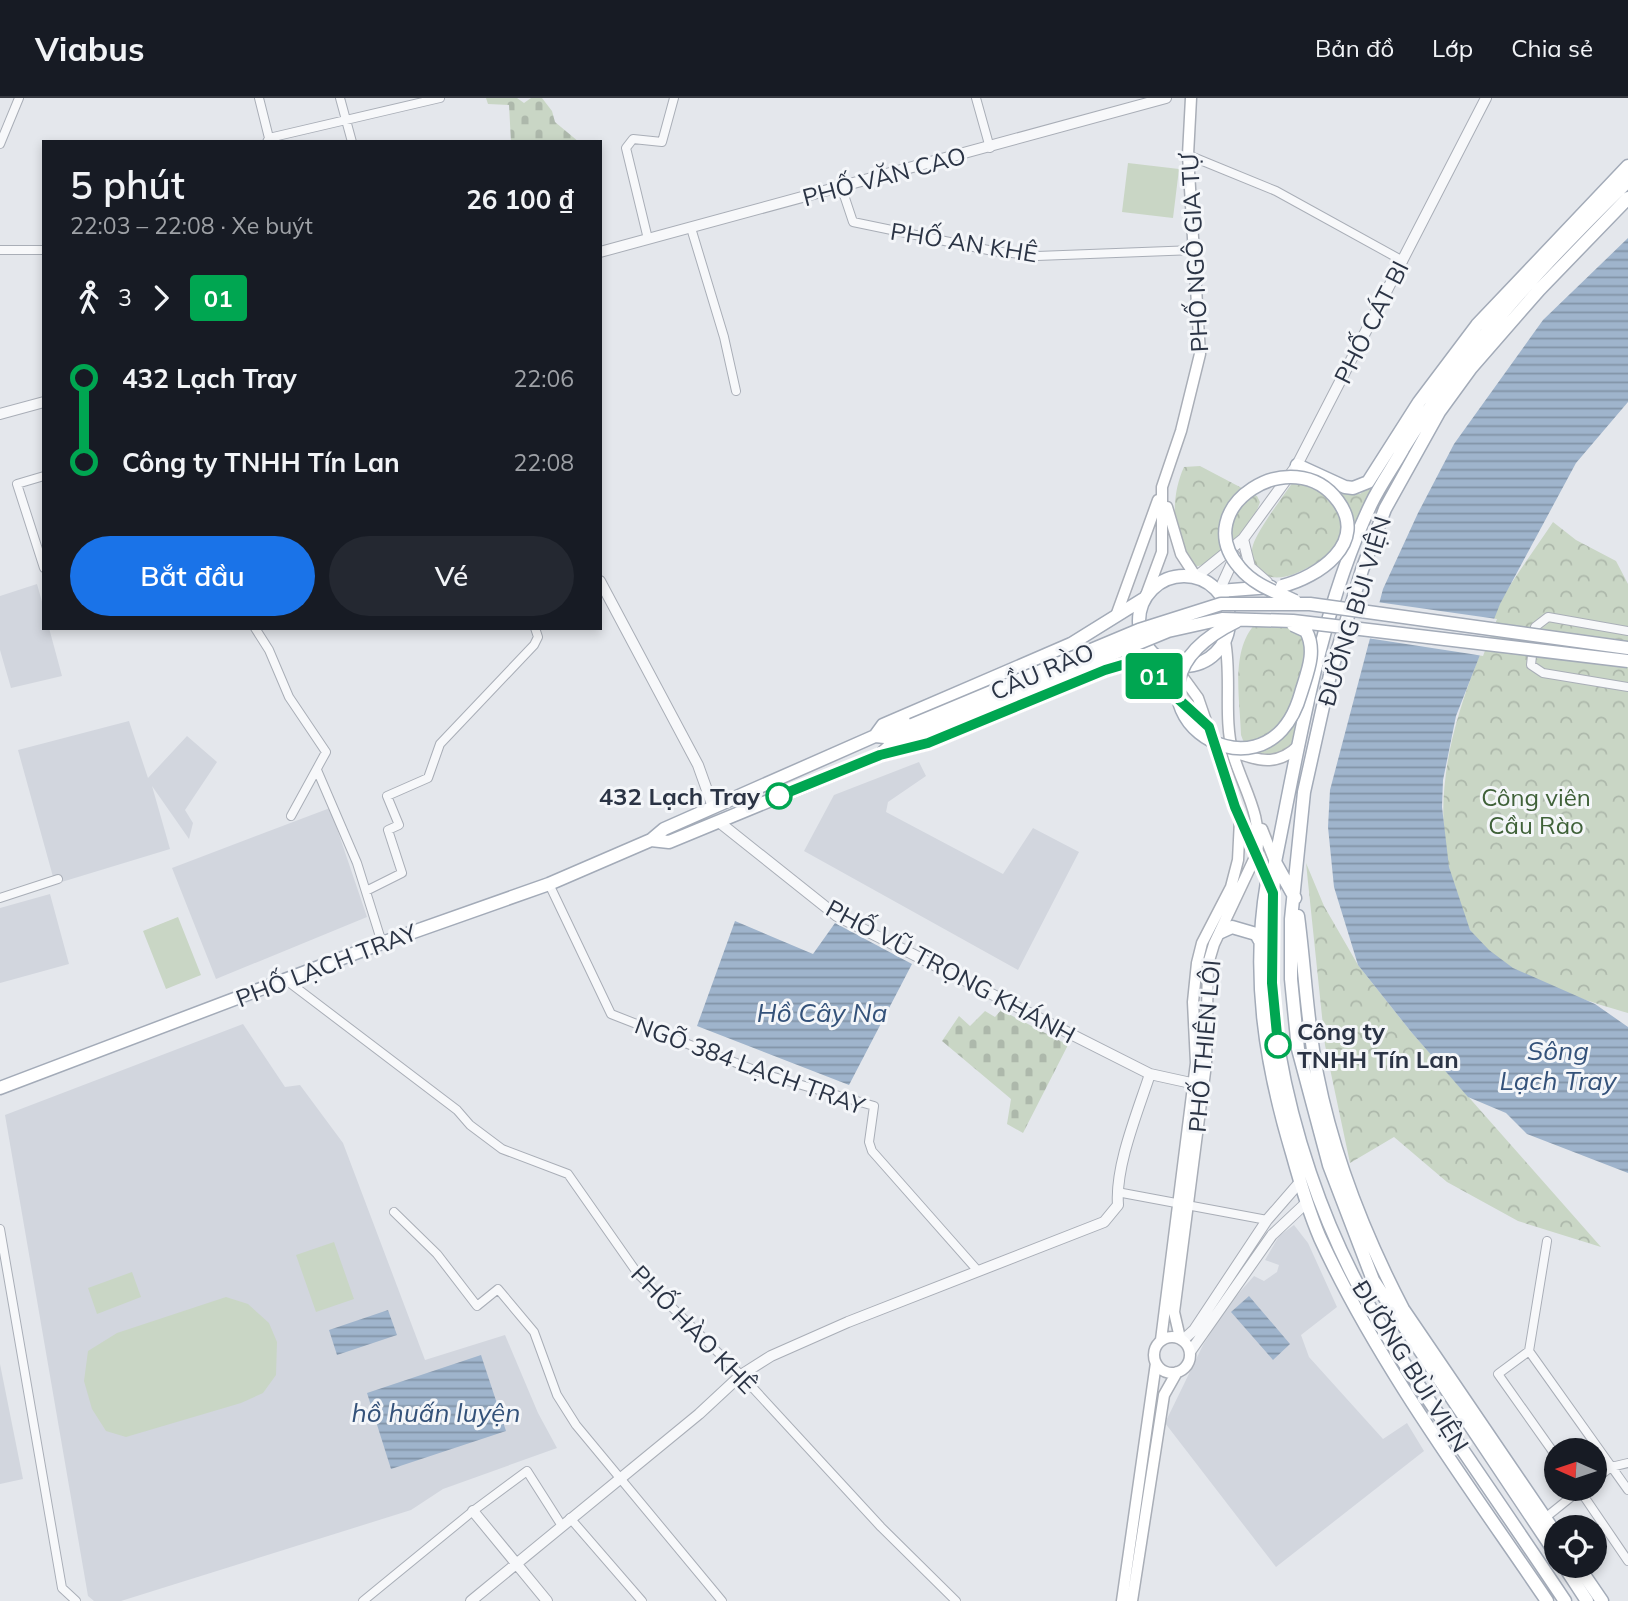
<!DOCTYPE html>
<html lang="vi">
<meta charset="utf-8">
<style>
body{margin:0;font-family:Mulish,sans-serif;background:#242831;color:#f1f3f6;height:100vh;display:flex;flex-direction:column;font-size:26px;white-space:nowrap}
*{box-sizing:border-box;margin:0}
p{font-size:23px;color:#9ea1a6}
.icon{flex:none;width:38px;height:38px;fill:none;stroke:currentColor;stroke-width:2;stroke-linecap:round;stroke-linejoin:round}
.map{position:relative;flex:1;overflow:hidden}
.details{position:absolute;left:42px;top:42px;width:560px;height:490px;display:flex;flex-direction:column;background:#171b24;border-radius:0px;box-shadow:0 4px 10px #0003}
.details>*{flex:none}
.badge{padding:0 14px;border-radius:5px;font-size:24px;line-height:46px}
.needle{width:46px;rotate:273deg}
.fabs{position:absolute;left:1544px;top:1340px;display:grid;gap:14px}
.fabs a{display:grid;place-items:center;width:63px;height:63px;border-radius:50%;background:#171b24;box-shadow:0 4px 10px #0003;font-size:35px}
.map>.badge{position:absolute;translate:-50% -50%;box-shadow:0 0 0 4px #fff}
.legs{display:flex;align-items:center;gap:10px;height:77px;padding:0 28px;font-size:23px}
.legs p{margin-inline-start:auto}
.headline{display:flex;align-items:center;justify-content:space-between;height:119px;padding:0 28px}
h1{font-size:38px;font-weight:600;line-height:52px}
.cta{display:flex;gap:14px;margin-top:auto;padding:14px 28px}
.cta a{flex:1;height:80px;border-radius:42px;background:#1a73e8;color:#fff;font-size:28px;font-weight:600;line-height:80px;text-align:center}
.cta a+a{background:#242831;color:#f1f3f6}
ul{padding:0 28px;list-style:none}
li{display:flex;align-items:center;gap:24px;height:84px;font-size:26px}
li i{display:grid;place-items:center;width:10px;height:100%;margin:0 9px;background:currentColor}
li i::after{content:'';width:18px;height:18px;margin:-9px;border:5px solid;border-radius:50%;background:#171b24}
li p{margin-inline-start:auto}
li:first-child i{background:linear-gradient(#0000 50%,currentColor 0)}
li:last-child i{background:linear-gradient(currentColor 50%,#0000 0)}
header{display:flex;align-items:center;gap:42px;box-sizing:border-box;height:98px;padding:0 35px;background:#171b24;border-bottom:2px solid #363941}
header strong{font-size:33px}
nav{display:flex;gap:38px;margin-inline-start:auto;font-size:24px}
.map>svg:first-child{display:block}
.built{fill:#d2d6de}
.cemetery{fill:url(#cemetery-stones)}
.park{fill:url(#park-crowns)}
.pitch{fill:#c9d6c5}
.water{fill:url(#water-rules)}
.pier{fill:#e4e7ec}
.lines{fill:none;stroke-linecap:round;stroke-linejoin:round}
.minor-casing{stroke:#a9aeb7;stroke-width:10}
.tertiary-casing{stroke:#a9aeb7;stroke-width:12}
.secondary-casing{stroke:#a9aeb7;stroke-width:13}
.primary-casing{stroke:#a3abb8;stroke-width:15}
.minor{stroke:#f7f8fa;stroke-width:8}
.tertiary{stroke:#f7f8fa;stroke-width:10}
.secondary{stroke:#fff;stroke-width:10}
.primary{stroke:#fff;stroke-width:12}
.primary-bridge-casing{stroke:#a3abb8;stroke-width:15;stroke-linecap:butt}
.primary-bridge{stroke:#fff;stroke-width:12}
.line-1-casing{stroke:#fff;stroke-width:16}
.line-1{stroke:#00a651;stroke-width:10}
.stop-1-dot{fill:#fff;stroke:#00a651;stroke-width:3.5}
.labels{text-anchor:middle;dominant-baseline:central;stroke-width:6;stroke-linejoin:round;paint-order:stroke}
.street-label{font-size:24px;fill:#2b3445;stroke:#f4f6f9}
.stop-label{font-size:24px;font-weight:bold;fill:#2b3445;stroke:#f4f6f9;text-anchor:end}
.park-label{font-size:24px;fill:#3f6138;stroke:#f4f6f9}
.water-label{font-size:26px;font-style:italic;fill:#34527a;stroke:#f4f6f9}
</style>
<header>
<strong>Viabus</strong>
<nav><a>Bản đồ</a><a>Lớp</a><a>Chia sẻ</a></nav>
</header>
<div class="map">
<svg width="1628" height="1503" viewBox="0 0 1628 1503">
<defs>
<pattern id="cemetery-stones" width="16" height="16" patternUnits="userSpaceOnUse" patternTransform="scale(1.75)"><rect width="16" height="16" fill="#c9d6c5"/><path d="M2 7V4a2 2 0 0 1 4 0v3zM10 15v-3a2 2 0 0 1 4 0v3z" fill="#adb8ab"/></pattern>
<pattern id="park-crowns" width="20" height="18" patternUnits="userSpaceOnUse" patternTransform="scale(1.75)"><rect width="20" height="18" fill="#c9d6c5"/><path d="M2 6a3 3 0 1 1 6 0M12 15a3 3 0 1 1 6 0" fill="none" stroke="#adb8ab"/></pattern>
<pattern id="water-rules" width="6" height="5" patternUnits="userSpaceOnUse" patternTransform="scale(1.75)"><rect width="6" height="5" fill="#9fb4cc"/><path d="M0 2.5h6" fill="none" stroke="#8293a7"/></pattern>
</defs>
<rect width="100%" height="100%" fill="#e4e7ec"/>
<path class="built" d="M37,486L44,511V530H49L62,578L11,590L0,552V498Z
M129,623L148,680L187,638L217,664L185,712L193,725L189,741L152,688L170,751L55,786L18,652Z
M919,664L926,678L888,704L886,714L1003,776L1033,730L1079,754L1018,872L804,753L834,697Z
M330,710L367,819L216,881L172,770Z
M50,796L69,866L0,885V810Z
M243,926L285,989L300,987L343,1045L425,1262L505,1237L538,1315L557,1350L443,1391L411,1412L121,1503H94L88,1498L5,1017Z
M1294,1127L1308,1145L1337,1209L1301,1237L1309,1259L1383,1341L1407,1325L1424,1353L1276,1469L1165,1325L1203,1247L1229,1206L1254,1178L1264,1183L1277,1174L1279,1167L1265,1162L1279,1138Z
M0,1266L23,1381L0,1386Z"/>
<path class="cemetery" d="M486,0H517L524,5L531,0H542L552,13L555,24L579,44H511L509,7L488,6Z
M1001,912L1068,947L1023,1035L1007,1026L1011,1001L942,943L959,918L970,928L985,913L995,919Z"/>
<path class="park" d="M1200,368L1257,398L1260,404C1252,429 1221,466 1193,469C1171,443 1170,399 1184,369Z
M1297,378L1345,395L1360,396L1373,386C1367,400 1362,425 1352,436C1336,453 1281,497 1259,472C1254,466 1250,455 1253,447C1259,429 1286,395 1297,378Z
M1553,424L1576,442L1616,463L1628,486V915C1582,902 1496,875 1470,832C1460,818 1457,798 1452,782C1432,705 1449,636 1477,564C1485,544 1491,522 1500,504C1516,476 1536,450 1553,424Z
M1256,525L1309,526C1316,534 1318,542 1318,552C1317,561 1298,637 1294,643C1279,661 1248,662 1241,637C1240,601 1230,552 1256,525Z
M1306,765L1324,808L1358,867L1412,935L1601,1149L1518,1123L1447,1084L1394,1039L1350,1065L1325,947Z"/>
<path class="pitch" d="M1128,65L1179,71L1173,120L1122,114Z
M178,819L201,877L166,891L143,833Z
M334,1144L354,1201L316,1214L296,1157Z
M132,1174L141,1199L97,1216L88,1190Z
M226,1199L248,1206L269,1225L277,1244L276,1277L263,1295L241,1305L126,1339L106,1333L92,1311L84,1283L88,1253L117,1235Z"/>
<path class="water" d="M1628,140V304L1576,365L1500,506L1456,618L1443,682L1442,709L1449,769L1470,832L1489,852L1513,870L1595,906L1628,929V1075L1527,1036L1506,1015L1468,999L1412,935L1358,867L1334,789L1328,729L1330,692L1383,491L1418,415L1454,346L1543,222Z
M735,823L813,856L835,825L912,866L849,987L697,928Z
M1249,1198L1290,1246L1273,1262L1231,1214Z
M388,1212L397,1237L337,1257L329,1232Z
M481,1257L506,1333L391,1371L367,1295Z"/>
<path class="pier" d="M1377,504L1497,521L1483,558L1471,556L1367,540Z"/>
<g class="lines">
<defs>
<path id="minor" d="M259,0L270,44
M340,0L352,44
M976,0L990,50
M267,44L269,40L440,0
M0,46L19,0
M1188,57L1276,93L1403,163
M842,91L853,124L993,153L1037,158L1195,152
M691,130L724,239L736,293
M648,141L626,50L633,41L662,44L674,0
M0,152H44
M44,378L17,386L44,470
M255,530L269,552L289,599L326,654L291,718
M1628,533L1548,519L1535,529L1531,567L1543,575L1628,589
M317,672L357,765L382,845
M549,786L611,916L767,977L874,1008L869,1044L872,1053L978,1173
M366,793L402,775L388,732L399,727L387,698L428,680L440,646L534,547L538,539L535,530
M0,800L58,781
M286,882L457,1012L470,1027L502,1051L568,1076L638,1176L741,1277L881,1429L956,1503
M1117,1094L1267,1122
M394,1114L437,1156L477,1208L498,1191L534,1234L557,1297L576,1327L722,1503
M0,1131L62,1490L76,1503
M1547,1143L1529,1253L1628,1392
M1529,1253L1498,1276L1556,1358
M1594,1382L1611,1369L1628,1365
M1579,1391L1628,1463
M570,1420L642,1503
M1545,1420L1581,1391
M363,1503L473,1413L527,1373L562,1428"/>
<path id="tertiary" d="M600,154L1166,0
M0,316L44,304
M1243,441L1250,469L1267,484
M1196,479L1243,441L1297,367L1486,0
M600,483L698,667L713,709
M1219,493L1235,458
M719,724L837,818L1150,976L1200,987
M1183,1242L1194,1232L1267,1122L1300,1084
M1190,1254L1272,1137L1306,1105
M473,1413L547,1503
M471,1503L699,1316L741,1277L771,1258L848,1224L1104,1124L1118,1107C1115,1068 1138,1013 1150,976"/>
<path id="secondary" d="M1167,409L1181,456L1196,479
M1145,500L1162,454V389L1181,333L1200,256L1188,57L1191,0
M1116,518L1158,402
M1141,567L1206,627
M1232,653C1258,663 1278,669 1299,647
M1241,725L1270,790
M1262,731L1275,764
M1154 1257a18 18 0 1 1 36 0a18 18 0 1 1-36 0Z
M1180,1240L1174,1214L1206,966L1208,866L1214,846L1257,755C1263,719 1243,690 1233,656C1223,619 1232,580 1225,543
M1161,1242L1196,965L1193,904L1197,865L1202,845L1231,789L1238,762L1240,722L1198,600L1174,567
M1122,1503L1156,1265
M1132,1503L1164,1297L1177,1274"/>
<path id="primary" d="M1297,367L1345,389L1353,390L1368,384L1419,304L1477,227L1628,68
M1139 523a45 45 0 1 1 90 0a45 45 0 1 1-90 0Z
M1219,493L1271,489
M875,638L885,639L912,627
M880,657L891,647L915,637
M651,742L669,744L880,657L928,645L1105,572L1122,567L1166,565
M1275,764L1295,800
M1267,784C1251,877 1265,965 1292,1055C1300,1084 1308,1112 1320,1140C1378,1266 1469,1388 1547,1503
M1298,818C1305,871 1307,924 1317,976C1333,1057 1365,1138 1403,1211L1556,1436
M1221,834L1232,829L1256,836L1260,843
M0,990L382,845L549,786L651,742L664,731L875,638L883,627L1071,546L1145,500
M1556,1456L1373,1182L1329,1067L1298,951L1291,881V821L1304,694L1330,577L1362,472L1385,411L1439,314L1471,270L1539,192L1628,100
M1564,1468L1587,1503
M1578,1468L1602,1503
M1565,1503C1527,1446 1488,1389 1449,1332C1418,1286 1385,1239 1359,1189C1321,1118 1293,1034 1279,954C1267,893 1271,827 1275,764C1299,647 1319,515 1371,406C1380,387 1393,369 1403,351C1464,251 1544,165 1628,83"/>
</defs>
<use href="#minor" class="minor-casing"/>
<use href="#tertiary" class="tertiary-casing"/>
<use href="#secondary" class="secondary-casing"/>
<use href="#primary" class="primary-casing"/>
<use href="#minor" class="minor"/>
<use href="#tertiary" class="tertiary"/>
<use href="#secondary" class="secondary"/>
<use href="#primary" class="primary"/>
<defs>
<path id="primary-bridge" d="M1282,488C1318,479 1369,445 1338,403C1294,342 1186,409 1240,470C1254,487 1276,494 1295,503
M1237,523C1087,596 1265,724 1301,595C1307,575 1317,553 1306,533L1293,527
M912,627L1139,532L1221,506H1310L1628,550
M915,637L1168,533L1222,521L1293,523L1628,563"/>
</defs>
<use href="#primary-bridge" class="primary-bridge-casing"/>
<use href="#primary-bridge" class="primary-bridge"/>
</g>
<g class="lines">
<defs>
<path id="line-1" d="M779,698L880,657L928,645L1105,572L1122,567H1141L1209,629L1235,709L1273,795L1272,885L1278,947"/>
</defs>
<use href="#line-1" class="line-1-casing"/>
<use href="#line-1" class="line-1"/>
</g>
<g class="stop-1-dot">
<circle cx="779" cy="698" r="12"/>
<circle cx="1278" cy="947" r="12"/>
</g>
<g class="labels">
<g class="street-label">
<text transform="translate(884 78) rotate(-15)">PHỐ VĂN CAO</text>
<text transform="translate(964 144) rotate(9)">PHỐ AN KHÊ</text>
<text transform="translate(1194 155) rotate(-93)">PHỐ NGÔ GIA TỰ</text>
<text transform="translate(1371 224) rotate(-63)">PHỐ CÁT BI</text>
<text transform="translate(1354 513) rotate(-73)">ĐƯỜNG BÙI VIỆN</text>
<text transform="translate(1042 573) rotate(-23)">CẦU RÀO</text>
<text transform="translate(326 867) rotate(-21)">PHỐ LẠCH TRAY</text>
<text transform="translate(951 873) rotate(28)">PHỐ VŨ TRỌNG KHÁNH</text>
<text transform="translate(1204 948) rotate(-85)">PHỐ THIÊN LÔI</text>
<text transform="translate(750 967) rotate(20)">NGÕ 384 LẠCH TRAY</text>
<text transform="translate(694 1231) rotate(46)">PHỐ HÀO KHÊ</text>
<text transform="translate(1411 1268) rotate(58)">ĐƯỜNG BÙI VIỆN</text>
</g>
<g class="stop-label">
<text x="760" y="698">432 Lạch Tray</text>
<text x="1297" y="933" text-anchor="start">Công ty<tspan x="1297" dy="28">TNHH Tín Lan</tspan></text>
</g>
<g class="park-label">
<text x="1536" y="699">Công viên<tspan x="1536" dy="28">Cầu Rào</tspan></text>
</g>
<g class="water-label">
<text x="822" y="914">Hồ Cây Na</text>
<text x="1558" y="952">Sông<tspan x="1558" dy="30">Lạch Tray</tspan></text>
<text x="436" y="1314">hồ huấn luyện</text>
</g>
</g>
</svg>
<div class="fabs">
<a><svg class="needle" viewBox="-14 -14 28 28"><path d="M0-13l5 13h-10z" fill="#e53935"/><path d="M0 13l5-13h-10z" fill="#9ea1a6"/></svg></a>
<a><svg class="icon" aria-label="locate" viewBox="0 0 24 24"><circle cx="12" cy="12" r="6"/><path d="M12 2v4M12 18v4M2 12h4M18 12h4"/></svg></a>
</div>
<b class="badge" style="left:1154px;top:578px;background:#00a651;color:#fff">01</b>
<section class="details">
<div class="headline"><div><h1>5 phút</h1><p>22:03 – 22:08 · Xe buýt</p></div><b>26 100 ₫</b></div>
<div class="legs"><svg class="icon" aria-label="walk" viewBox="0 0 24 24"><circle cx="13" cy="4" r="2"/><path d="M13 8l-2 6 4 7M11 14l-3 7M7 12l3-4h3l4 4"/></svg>3<svg class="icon" aria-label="forward" viewBox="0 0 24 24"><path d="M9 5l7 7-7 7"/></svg><b class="badge" style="background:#00a651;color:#fff">01</b></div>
<ul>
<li><i style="color:#00a651"></i><b>432 Lạch Tray</b><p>22:06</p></li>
<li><i style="color:#00a651"></i><b>Công ty TNHH Tín Lan</b><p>22:08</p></li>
</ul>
<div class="cta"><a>Bắt đầu</a><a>Vé</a></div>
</section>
</div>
